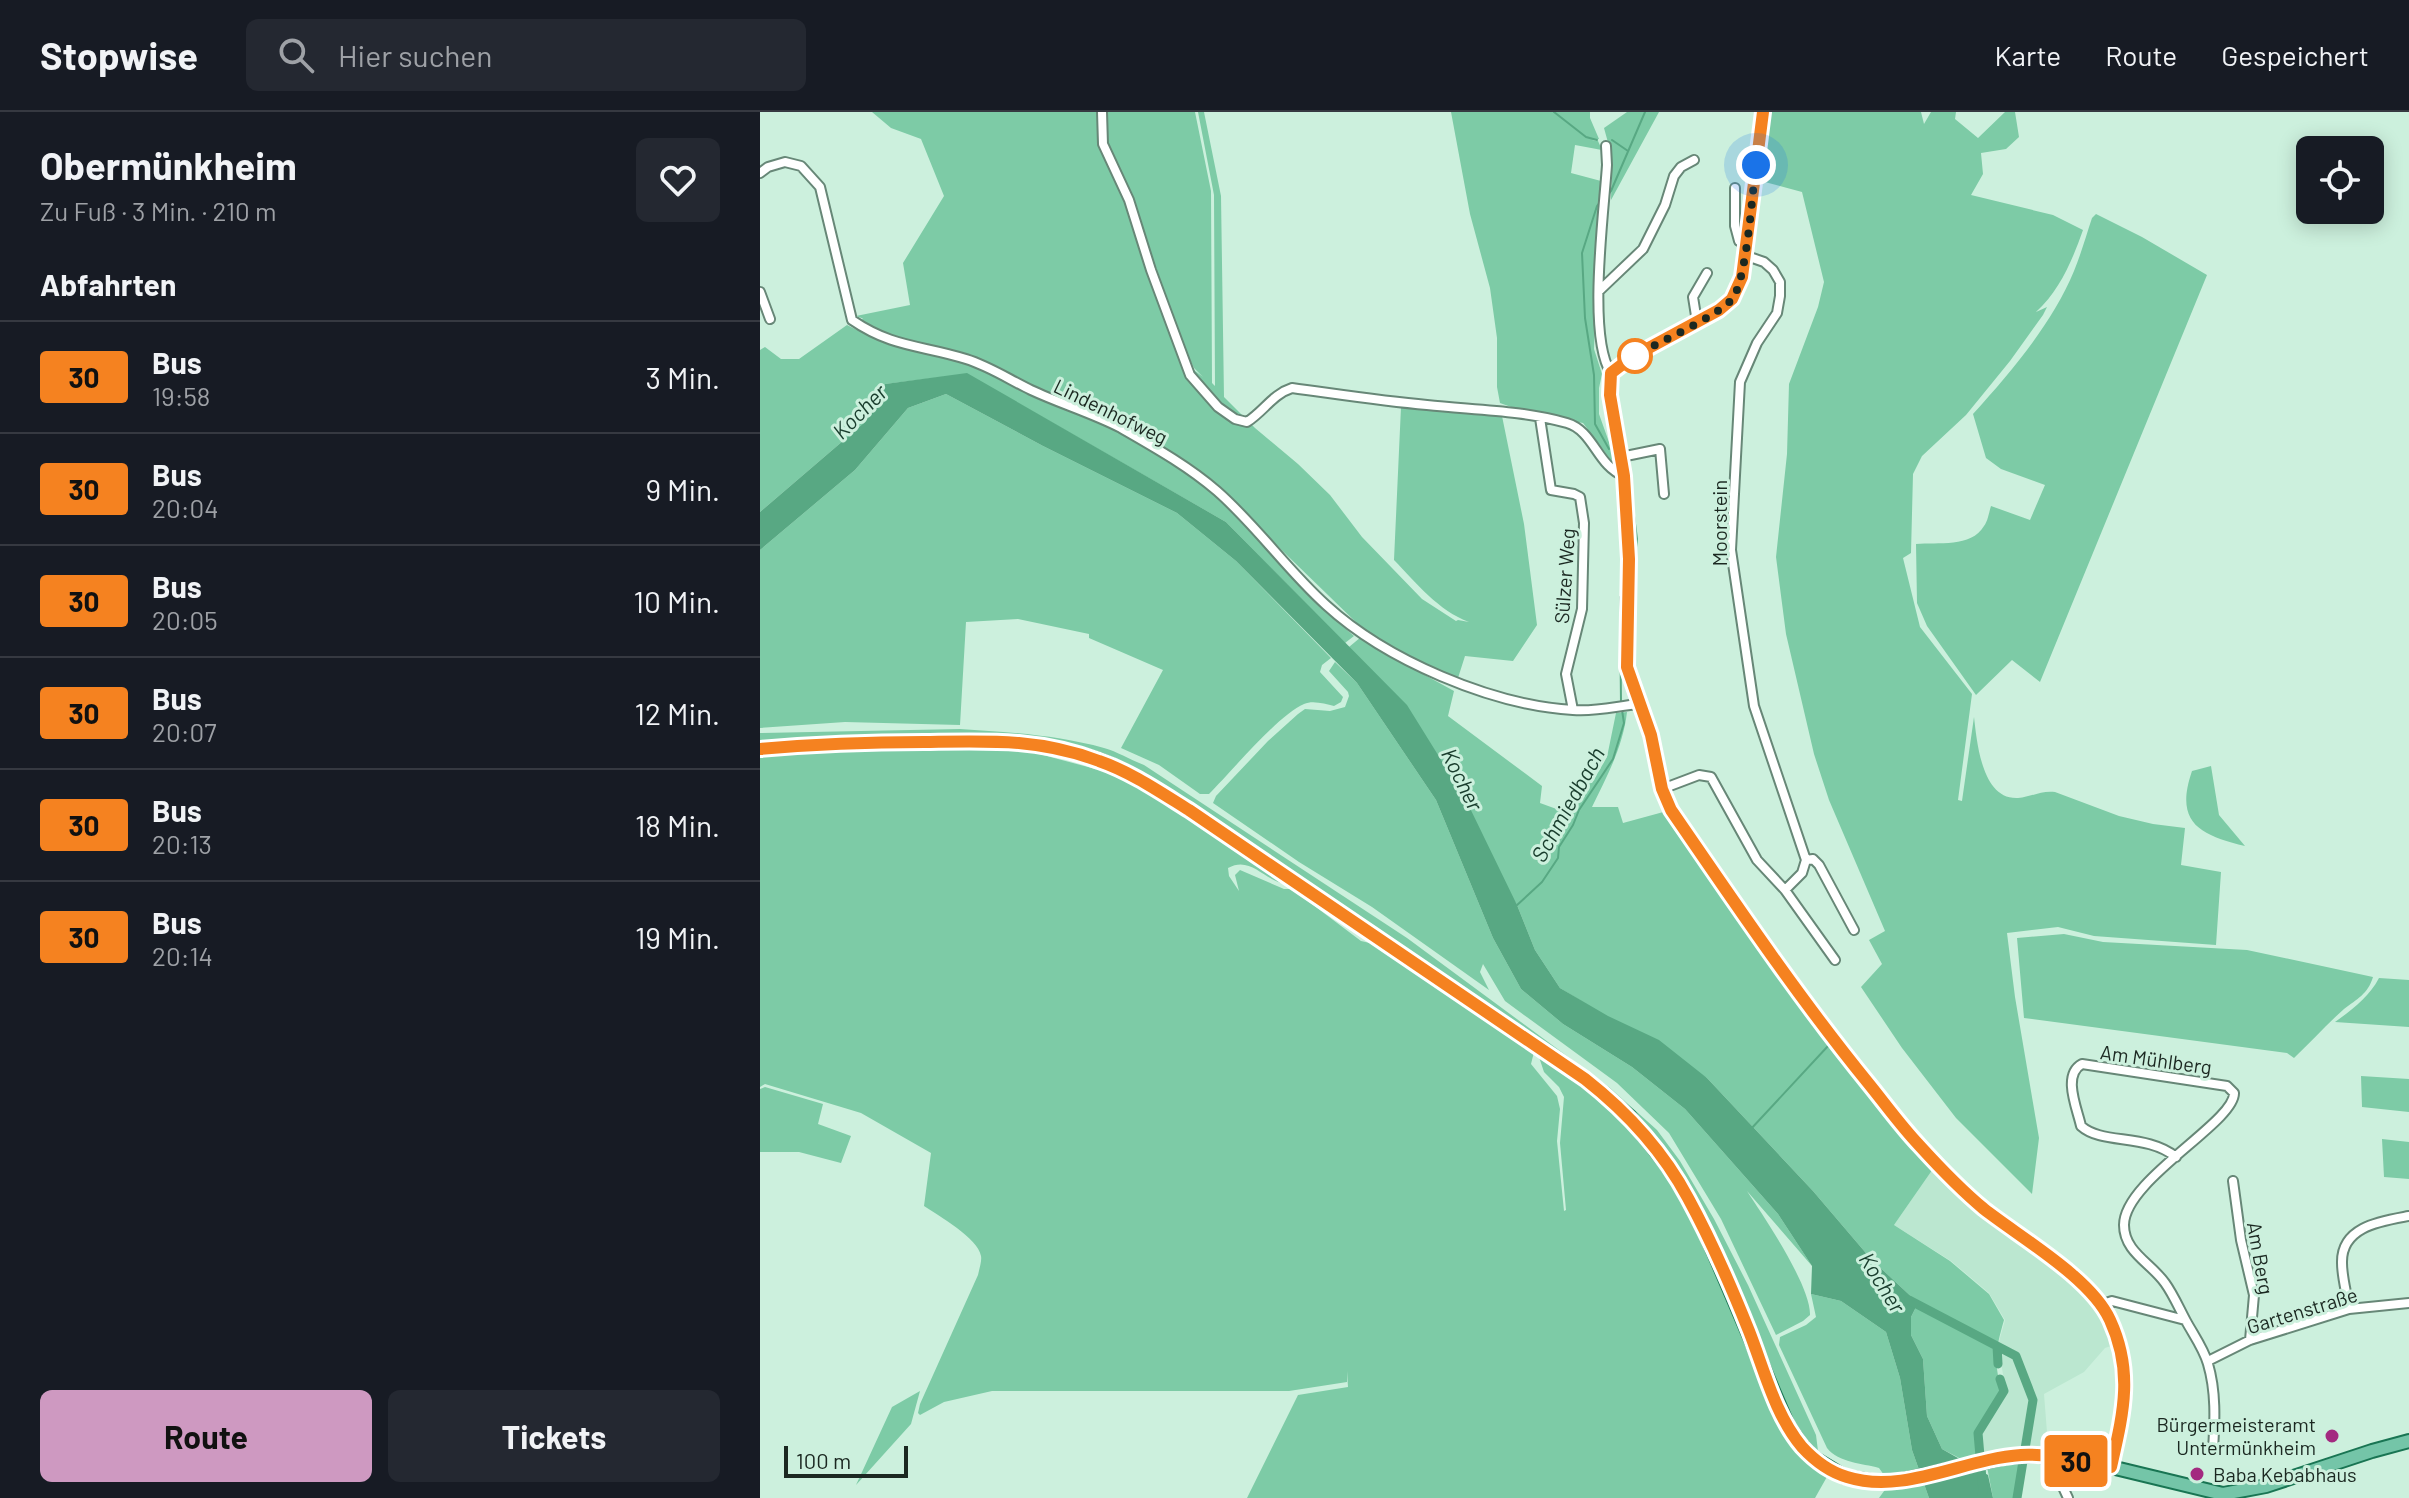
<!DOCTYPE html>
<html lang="de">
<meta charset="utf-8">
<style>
body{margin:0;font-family:Barlow,sans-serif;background:#242831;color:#f1f3f6;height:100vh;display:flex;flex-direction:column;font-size:30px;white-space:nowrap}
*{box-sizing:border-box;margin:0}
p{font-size:26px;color:#9ea1a6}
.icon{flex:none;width:44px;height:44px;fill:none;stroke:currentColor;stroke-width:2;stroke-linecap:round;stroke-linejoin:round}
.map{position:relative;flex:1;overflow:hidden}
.side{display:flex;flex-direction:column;background:#171b24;width:760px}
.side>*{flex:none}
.badge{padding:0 16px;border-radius:6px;font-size:28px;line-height:52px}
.tools{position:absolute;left:1536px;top:24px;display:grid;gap:16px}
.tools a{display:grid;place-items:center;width:88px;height:88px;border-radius:12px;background:#171b24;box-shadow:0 4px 20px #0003;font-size:40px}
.scale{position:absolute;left:24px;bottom:20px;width:124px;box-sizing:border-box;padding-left:8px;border:4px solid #1b2821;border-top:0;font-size:22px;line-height:28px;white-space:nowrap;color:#1b2821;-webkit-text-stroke:6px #ccf0dd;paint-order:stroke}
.you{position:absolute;width:40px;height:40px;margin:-20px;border:6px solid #fff;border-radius:50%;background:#1a73e8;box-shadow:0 0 0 12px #1a73e833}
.map>.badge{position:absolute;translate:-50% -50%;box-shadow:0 0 0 4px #fff}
h2{padding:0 40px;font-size:30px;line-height:72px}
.round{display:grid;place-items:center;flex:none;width:84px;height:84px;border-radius:12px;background:#242831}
.headline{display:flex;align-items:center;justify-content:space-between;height:136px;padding:0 40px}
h1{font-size:38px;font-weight:700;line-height:60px}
.cta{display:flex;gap:16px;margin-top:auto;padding:16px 40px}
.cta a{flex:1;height:92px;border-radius:12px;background:#ce99c1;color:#111;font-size:32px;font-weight:700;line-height:92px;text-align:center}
.cta a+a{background:#242831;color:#f1f3f6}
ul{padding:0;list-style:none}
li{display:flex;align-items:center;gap:24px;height:112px;padding:0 40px;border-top:2px solid #363941}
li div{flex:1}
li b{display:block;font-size:30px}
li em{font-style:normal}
li .badge{min-width:88px;font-weight:700;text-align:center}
header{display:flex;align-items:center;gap:48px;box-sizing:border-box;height:112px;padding:0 40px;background:#171b24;border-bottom:2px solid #363941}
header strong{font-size:38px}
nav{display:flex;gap:44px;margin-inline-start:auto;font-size:28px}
.search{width:560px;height:72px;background:#242831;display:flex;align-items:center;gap:20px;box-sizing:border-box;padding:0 28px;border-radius:12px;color:#9ea1a6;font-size:30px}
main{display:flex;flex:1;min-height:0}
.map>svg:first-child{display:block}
.built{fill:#bbe7d0}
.green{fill:#7dcba6}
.water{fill:#58a883}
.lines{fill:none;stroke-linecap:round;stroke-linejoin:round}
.stream{stroke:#58a883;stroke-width:2}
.canal{stroke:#58a883;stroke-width:9}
.minor-casing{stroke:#678777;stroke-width:12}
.primary-casing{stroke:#197553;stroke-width:16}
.minor{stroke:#fff;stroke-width:8}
.primary{stroke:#74c5a8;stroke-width:12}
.line-casing{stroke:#fff;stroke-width:18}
.line{stroke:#f58220;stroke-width:12}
.walk{stroke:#1b2821;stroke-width:8;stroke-dasharray:0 14.4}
.stop-dot{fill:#fff;stroke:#f58220;stroke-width:4}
.poi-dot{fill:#a32a80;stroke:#ccf0dd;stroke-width:3}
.labels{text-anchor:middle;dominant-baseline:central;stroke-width:6;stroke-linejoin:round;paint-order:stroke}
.street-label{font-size:20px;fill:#1b2821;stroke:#ccf0dd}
.poi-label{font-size:20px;fill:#1b2821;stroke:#ccf0dd;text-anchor:end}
.water-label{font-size:22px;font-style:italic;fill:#193d2d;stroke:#ccf0dd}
</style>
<header>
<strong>Stopwise</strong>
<div class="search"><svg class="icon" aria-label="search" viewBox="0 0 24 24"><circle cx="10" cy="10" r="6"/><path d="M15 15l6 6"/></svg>Hier suchen</div>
<nav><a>Karte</a><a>Route</a><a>Gespeichert</a></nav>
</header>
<main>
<section class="side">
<div class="headline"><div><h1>Obermünkheim</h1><p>Zu Fuß · 3 Min. · 210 m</p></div><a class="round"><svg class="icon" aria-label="heart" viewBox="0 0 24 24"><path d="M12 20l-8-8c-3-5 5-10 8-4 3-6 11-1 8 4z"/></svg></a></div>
<h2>Abfahrten</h2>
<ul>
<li><span class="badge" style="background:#f58220;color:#111">30</span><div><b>Bus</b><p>19:58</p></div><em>3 Min.</em></li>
<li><span class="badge" style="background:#f58220;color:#111">30</span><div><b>Bus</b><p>20:04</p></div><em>9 Min.</em></li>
<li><span class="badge" style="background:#f58220;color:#111">30</span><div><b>Bus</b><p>20:05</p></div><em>10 Min.</em></li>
<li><span class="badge" style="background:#f58220;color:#111">30</span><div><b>Bus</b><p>20:07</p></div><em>12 Min.</em></li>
<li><span class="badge" style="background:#f58220;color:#111">30</span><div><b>Bus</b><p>20:13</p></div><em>18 Min.</em></li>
<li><span class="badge" style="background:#f58220;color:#111">30</span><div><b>Bus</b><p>20:14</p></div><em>19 Min.</em></li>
</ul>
<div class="cta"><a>Route</a><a>Tickets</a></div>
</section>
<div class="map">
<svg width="1649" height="1386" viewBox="0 0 1649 1386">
<rect width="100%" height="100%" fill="#ccf0dd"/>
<path class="built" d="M1175,1054L1224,1102L1302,1157L1324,1177L1346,1206L1357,1232L1345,1236L1324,1260L1284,1282L1288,1333L1247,1337L1221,1343L1220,1321L1246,1280L1238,1233L1245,1208L1229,1181L1191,1149L1134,1113Z"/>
<path class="green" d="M112,0H338L340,36L365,90L377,124L384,153L419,246L443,265L434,256L419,226L346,32L345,0H435L451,79L452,271L455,274L454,83L438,0H444L461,84L464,285L495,316L538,352L570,383L602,425L662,487L696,509L698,508L709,510C679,499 656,471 634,448L641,295L742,304L764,412L777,513L753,549L705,544L698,566L644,545L604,518L499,416L479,402L476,405L565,499L594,524L585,531L466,410L207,262L125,272L105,310L0,400V238L5,235L21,247H39L87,213L97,218L103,206L107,208L96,204L150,193L143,151L184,84L161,27L131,16Z
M691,0H830V6L839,27L832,28L838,29L842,38L815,33L811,61L841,69L834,237L842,262L839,276V302L856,350L850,347L823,311L762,299L740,291L737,275V226L730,176L710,102Z
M867,0H899L851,88L852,45L844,16Z
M1006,0H1161L1164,12L1171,0H1196L1195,7L1218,26L1245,0H1255L1259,25L1246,37L1221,41L1223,62L1211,83L1293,103L1323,118C1312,149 1300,178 1276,200L1287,195L1283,203L1250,249L1206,303L1162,344L1153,362L1151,441L1143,446L1160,515L1212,582L1198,688L1202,689L1214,605C1217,631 1222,688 1258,686C1271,685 1282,678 1295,680L1359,704L1393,712L1425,716L1421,753L1461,760L1456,833L1334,824L1298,815L1247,821L1255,885L1279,1026L1272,1082L1196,1006L1142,936L1101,875L1122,852L1109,828L1125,819L1069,688L1054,642L1026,522L1016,445L1027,342L1029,272L1058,195L1064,170L1042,80L1001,69Z
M1336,102L1382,125L1447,163L1280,570L1252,548L1216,583L1167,514L1157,491L1156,432C1178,430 1211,436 1224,414C1228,409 1229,400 1231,394L1270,408L1285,373L1241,357L1226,346L1213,302C1251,260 1292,212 1314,159C1321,142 1326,124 1332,106Z
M186,282L283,334L417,401L476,449L571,546L562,553L560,560L583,585L581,590L574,594C565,592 553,588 544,592C518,603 471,660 449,682H440L399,653L361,636L403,558L329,526V522L258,507L206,510L200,613L85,610L0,616V438L95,358L148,296Z
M601,525L621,539L694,579L688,604L782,674L780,691L802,699L813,692L825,671H832L847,645L856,601L867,600C863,635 847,664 832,695H858L863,711L907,699L913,716C995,832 1074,952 1175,1054L1134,1113L1190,1149L1229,1182L1244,1208C1236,1236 1233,1250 1242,1279L1216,1322L1220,1357L1182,1337L1167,1304L1163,1247L1151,1223V1205L1158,1191L1111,1147L1053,1079L947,966L800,876L775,838L757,793L589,535Z
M575,550L597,571L676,688L733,826L761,877L803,912L872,955L925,997L1018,1102L1052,1154L987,1079C1004,1105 1051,1174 1050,1203L1043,1209L1016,1223L961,1107L909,1021L857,971L745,889L723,852L720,860L729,878L612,795L539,750L453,691L456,684L508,629L538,602L545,597L570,599L585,595L589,584L588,580L569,559Z
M200,617C248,620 297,623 344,636C358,640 371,648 384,653L647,826L849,975L897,1018L920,1049L954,1107L988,1173L1056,1323L1058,1339L1056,1341C1032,1315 1019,1277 1004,1244C975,1177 953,1106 911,1045C888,1012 856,984 824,960L416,681L367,656L267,627L187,623L0,632V621Z
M168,635L268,639L343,659L388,680L424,702L526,772C504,769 491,743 468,756L469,764L479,779L475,763L480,758L524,777H532L601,829L614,832L774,940L771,952L797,984L800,997L797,1029L804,1099L806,1098L800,1031L804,985L799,975L784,960L779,945C841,983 893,1031 927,1096C956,1154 978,1217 1005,1276C1014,1296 1023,1325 1038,1341C1047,1350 1058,1357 1068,1363L1055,1386H487L538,1283L588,1275L587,1259V1270L529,1279H232L184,1290L160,1303L158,1301L160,1292L218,1163C219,1158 222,1149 221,1144C218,1126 179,1104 164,1094L171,1041L101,1001L5,972L0,975V644Z
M1451,654L1459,703L1485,734C1440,723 1414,711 1432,659Z
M1304,822L1343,830L1487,838L1613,865C1608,882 1597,887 1584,897C1567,912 1551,930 1534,946L1527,941L1264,906L1257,826Z
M1619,866L1649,868V915L1575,910C1593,897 1609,885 1619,866Z
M1601,964L1649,967V1000L1602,995Z
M5,975L63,992L58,1012L91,1024L81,1051L39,1040H0V977Z
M1622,1027L1649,1030V1067L1624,1065Z
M1051,1182L1081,1189L1126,1220L1140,1266L1152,1338L1169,1386H1119L1127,1375V1363H1124L1119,1356C1102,1351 1079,1351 1067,1336L1019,1233L1020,1225L1046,1213L1056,1205Z
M160,1279L151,1312L96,1373L132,1295Z
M1264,1337L1254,1386H1233L1225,1344L1248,1338Z"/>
<path class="water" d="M207,261L466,410L647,593L706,688L757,793L775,838L800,876L848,904L899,928L947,966L1053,1079L1111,1147L1158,1191L1151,1205V1223L1163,1247L1167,1304L1182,1337L1228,1363L1233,1386H1169L1152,1338L1140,1266L1126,1220L1081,1189L1051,1182L1052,1154L1018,1102L925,997L872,955L803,912L761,877L733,826L676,688L597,571L476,449L417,401L283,334L186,282L148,296L95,358L0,438V400L105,310L125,272Z"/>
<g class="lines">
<path class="stream" d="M794,0L826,25L837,28
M852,28L868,39
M848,83L851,79L885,0
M840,90L837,94L822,141L825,206L834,263L835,312L849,337
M868,358L877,427L874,452
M860,485L861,592
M756,794L782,770L798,746L799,735L813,713L819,698L853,647L864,611L862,598
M990,1018L1068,934"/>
<path class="canal" d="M1149,1188L1256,1244L1273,1288L1257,1386
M1237,1234L1238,1252
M1221,1386L1223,1379L1218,1321L1244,1279L1240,1267"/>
<defs>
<path id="minor" d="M342,0L343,32L369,88L391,158L430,263L458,295L475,307L487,310C504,299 513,282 532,276C577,282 621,289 667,293C713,298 762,298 807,311C834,319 837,354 864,364
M1003,0L982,165L972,187L959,198L872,245L851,261L850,283L864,364L869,447L867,555L891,623L902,677L911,698C957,766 1005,834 1054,901C1087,946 1121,992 1159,1033C1180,1055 1201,1078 1224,1097C1260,1125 1331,1167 1350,1208C1374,1261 1363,1302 1351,1355
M846,34L847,53C844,100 827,225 851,261
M0,61L8,55L25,50L41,54L60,75L92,208C133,236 162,233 206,247C229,254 250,268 271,278C301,292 332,301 361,316C394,335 428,354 457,379C497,414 527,458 566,493C626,548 731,593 813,598C836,600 857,594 879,592
M975,76V114L979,129L986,133
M840,178L883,137L905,93L914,64L921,55L934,48
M0,180L10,207
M937,210L933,185L947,161
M780,306L791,378L814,382L820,385L824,411L822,497L806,562L813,598
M861,345L900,337L904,382
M902,677L939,663L951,665L997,748L1025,778L1042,761L1046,748L994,594L971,438L980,270L997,231L1017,201L1020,184V170L1013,158L1004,150L984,143
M1046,748L1053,747L1059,753L1094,818
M1025,778L1075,848
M1416,1045C1386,1021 1342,1033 1321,1014C1317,996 1302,963 1322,952L1467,974L1474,981C1475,1010 1364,1068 1364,1113C1364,1140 1391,1151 1405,1171C1413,1182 1419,1196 1426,1209C1433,1222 1444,1237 1448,1252C1456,1279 1455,1308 1453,1337
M1473,1069L1481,1128L1494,1183L1490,1228
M1340,1193L1352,1189L1425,1208
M1589,1197C1587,1182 1582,1166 1582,1151C1581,1114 1622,1109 1649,1104
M1448,1249L1490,1228L1589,1197L1649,1191
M1289,1345L1308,1386"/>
<path id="primary" d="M0,637C53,632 105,630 158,630C221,629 278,626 339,648C371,660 400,680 429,698L825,967L869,1004L914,1062L941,1110L1028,1314L1042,1334L1054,1346L1085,1365L1117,1370L1138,1369L1247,1345L1274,1343L1351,1355L1463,1382L1506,1374L1612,1339L1649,1329"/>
</defs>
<use href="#minor" class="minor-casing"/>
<use href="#primary" class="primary-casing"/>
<use href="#minor" class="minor"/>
<use href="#primary" class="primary"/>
</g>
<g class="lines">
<defs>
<path id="line" d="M0,637C55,632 109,630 164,630C227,629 278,626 339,649C371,660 400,680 429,698L825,967C867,1000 903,1039 928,1086C951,1128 971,1174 989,1219C1004,1257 1015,1303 1042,1335C1054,1348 1070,1360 1087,1365C1144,1383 1203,1347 1261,1343C1290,1341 1322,1351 1351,1355C1363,1302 1374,1260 1350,1208C1331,1166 1261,1126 1224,1097C1201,1078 1179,1055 1159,1033C1141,1014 1126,993 1109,972C1038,885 975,791 911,698L902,677L891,623L867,555L869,447L864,364L850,283L851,261L872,245L959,198L972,187L982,165L1003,0"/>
</defs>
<use href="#line" class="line-casing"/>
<use href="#line" class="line"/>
<path class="walk" d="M875,244L872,245C895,232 959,204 973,186C987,165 992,82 996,53"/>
</g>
<circle class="stop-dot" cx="875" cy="244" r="16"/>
<g class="poi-dot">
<circle cx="1572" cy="1324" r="8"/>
<circle cx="1437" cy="1362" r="8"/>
</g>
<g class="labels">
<g class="street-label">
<text transform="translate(351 299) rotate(26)">Lindenhofweg</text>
<text transform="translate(959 411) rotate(-90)">Moorstein</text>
<text transform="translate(804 464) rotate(-86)">Sülzer Weg</text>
<text transform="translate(1396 947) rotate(8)">Am Mühlberg</text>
<text transform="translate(1501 1146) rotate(80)">Am Berg</text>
<text transform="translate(1542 1198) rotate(-17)">Gartenstraße</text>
</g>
<g class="poi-label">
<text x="1556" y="1312">Bürgermeisteramt<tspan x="1556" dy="23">Untermünkheim</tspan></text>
<text x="1453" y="1362" text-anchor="start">Baba Kebabhaus</text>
</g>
<g class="water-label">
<text transform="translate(99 299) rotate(-45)">Kocher</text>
<text transform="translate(703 667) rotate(64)">Kocher</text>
<text transform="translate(807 692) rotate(-61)">Schmiedbach</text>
<text transform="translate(1123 1170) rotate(58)">Kocher</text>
</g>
</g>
</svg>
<div class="tools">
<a><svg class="icon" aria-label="locate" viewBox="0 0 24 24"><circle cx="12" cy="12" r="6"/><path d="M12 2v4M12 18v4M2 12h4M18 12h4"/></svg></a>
</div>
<div class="scale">100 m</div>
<div class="you" style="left:996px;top:53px"></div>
<b class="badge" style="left:1316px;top:1349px;background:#f58220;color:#111">30</b>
</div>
</main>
